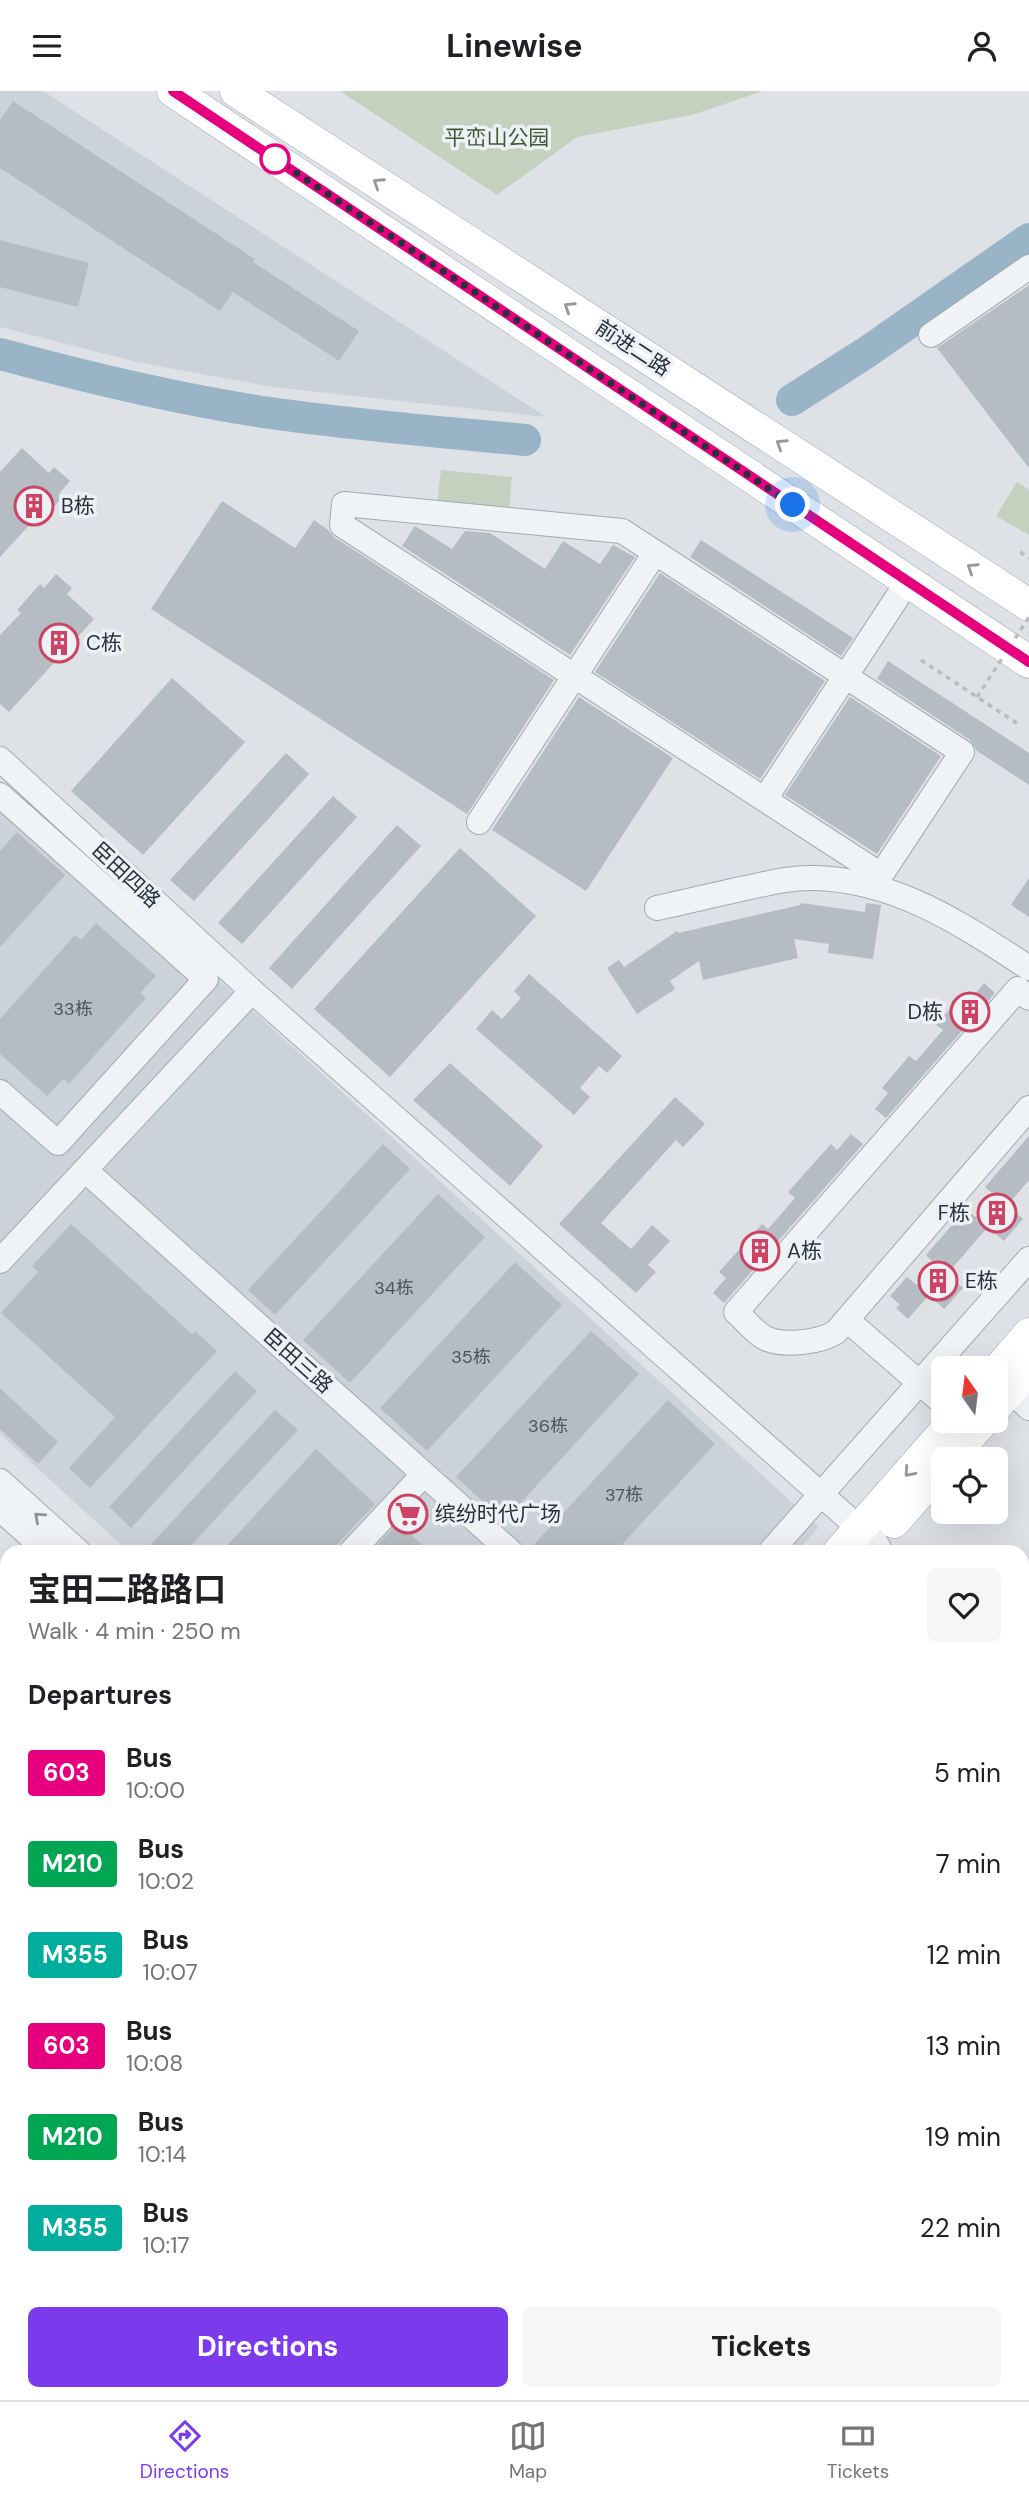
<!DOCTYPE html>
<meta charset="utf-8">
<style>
body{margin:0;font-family:"DM Sans","Noto Sans SC",sans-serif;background:#f6f6f6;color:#202124;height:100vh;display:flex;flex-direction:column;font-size:26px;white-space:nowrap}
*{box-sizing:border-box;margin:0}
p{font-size:23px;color:#757577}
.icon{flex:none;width:38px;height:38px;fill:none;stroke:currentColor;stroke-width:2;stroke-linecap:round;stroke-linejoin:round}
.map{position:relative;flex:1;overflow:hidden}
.details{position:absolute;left:0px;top:1454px;width:1029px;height:856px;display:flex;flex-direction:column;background:#fff;border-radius:21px 21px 0 0;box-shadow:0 7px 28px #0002}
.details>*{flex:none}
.badge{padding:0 14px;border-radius:5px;font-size:24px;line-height:46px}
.needle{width:46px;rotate:346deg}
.tools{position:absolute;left:931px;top:1265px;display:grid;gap:14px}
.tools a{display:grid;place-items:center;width:77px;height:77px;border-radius:10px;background:#fff;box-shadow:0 7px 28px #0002;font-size:35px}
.you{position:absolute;width:35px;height:35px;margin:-18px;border:5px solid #fff;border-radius:50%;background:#1a73e8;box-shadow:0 0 0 10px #1a73e833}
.map>.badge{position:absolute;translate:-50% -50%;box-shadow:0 0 0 4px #fff}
h2{padding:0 28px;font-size:26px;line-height:63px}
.round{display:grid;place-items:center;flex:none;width:74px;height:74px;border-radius:10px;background:#f6f6f6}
.headline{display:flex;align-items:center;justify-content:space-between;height:119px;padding:0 28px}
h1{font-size:33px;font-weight:700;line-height:52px}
.cta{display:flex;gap:14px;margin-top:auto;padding:14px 28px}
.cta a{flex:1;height:80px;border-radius:10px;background:#7c3aed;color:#fff;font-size:28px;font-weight:700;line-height:80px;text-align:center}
.cta a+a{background:#f6f6f6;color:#202124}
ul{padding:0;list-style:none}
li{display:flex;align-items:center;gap:21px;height:91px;padding:0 28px}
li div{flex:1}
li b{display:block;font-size:26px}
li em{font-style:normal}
li .badge{min-width:77px;font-weight:700;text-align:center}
header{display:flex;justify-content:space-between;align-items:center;height:91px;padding:0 28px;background:#fff;font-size:32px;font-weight:700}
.menu{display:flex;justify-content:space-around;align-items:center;height:98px;border-top:2px solid #e0e0e0;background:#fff;font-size:19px;color:#757577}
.menu a{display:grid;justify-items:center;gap:4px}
.menu .on{color:#7c3aed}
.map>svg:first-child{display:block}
.built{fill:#ccd2d9}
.green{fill:#c5d1bf}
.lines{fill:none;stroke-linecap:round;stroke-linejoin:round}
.river{stroke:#99b3c7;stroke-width:32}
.building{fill:#b5bcc4}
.minor-casing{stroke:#a3a9b1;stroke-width:26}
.major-casing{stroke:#9da8b3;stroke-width:33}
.highway-casing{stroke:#85919e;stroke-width:38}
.path{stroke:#b8bdc2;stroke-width:3.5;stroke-dasharray:5 5;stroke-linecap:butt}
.minor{stroke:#f0f3f6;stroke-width:24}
.major{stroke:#fff;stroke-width:32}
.highway{stroke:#fff;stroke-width:37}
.path-bridge{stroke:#b8bdc2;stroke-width:3.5;stroke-dasharray:5 5;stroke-linecap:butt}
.oneway{stroke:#93989e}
.oneway2{stroke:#8c929a}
.line-casing{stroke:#fff;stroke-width:16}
.line{stroke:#e6007e;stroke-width:10}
.walk{stroke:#27313e;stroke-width:7;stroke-dasharray:0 12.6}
.stop-dot{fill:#fff;stroke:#e6007e;stroke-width:3.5}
.labels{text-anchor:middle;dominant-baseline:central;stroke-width:7;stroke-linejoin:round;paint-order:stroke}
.number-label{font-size:18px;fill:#4a5460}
.park-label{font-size:21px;fill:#3f5935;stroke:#edf1f5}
.street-label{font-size:21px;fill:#27313e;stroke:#edf1f5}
.poi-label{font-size:21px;fill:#27313e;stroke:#edf1f5;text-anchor:start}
</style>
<header><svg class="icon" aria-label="menu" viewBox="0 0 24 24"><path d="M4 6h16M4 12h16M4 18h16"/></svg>Linewise<svg class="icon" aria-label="person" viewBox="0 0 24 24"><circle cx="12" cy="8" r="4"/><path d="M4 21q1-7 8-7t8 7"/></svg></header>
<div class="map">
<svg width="1029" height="2309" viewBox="0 0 1029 2309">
<rect width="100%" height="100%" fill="#dee2e7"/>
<path class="built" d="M0,0H43L546,326L273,296L137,271L0,236Z
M0,689L819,1436L796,1461H129L0,1343Z
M0,1491L7,1497V1798L0,1790Z
M1022,2066L1029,2072V2250L1022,2258Z
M0,2104L7,2112V2303H182L188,2309H0Z
M383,2303H898L904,2309H388Z"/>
<path class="green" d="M340,0H763L692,24L577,46L497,104Z
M441,379L512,386L509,420L437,413Z
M1017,391L1029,399V444L996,425Z
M0,1790L7,1798V1887L0,1879Z"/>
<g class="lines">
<path class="river" d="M0,263C89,287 179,309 270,322C355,334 440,341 525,349
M792,309L867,261L1029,148"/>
</g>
<path class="building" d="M13,10L255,168L253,171L359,240L339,270L233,201L220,220L0,77V29Z
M0,149L89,172L78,216L0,196Z
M1029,194V377L937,257Z
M22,357L49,382L54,376L70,390L58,404L62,407L38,433L34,429L0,466V381Z
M222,410L295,457L314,429L328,439L334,446L554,589L467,723L151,518Z
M415,435L452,458L465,440L490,442L545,478L563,450L600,473L613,454L635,466L570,564L402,455Z
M701,449L853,547L841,565L690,466Z
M660,482L825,590L760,688L595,581Z
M56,483L72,497L67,503L94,528L9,621L0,613V544L21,522L17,519L40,493L44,497Z
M888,570L1029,662V694L977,660L970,649L877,588Z
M172,587L245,651L143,764L71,700Z
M579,606L673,667L586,800L492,739Z
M850,606L941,665L877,763L785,704Z
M286,662L309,683L194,810L170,789Z
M333,705L357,726L242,853L218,832Z
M397,734L421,755L292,898L269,877Z
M17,741L65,784L0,856V760Z
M460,757L536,825L390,986L314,918Z
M1029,787V826L1011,814Z
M801,812L865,821L866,812L881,814L873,868L828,862L829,853L794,848L798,867L703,889L699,870L670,890L675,898L637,923L607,877L619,869L624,876L677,840L678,842L800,814Z
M96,832L156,885L140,902L146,907L69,993L63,988L47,1005L0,963V928L75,844L81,849Z
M529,883L622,965L607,982L599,975L580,997L590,1006L574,1024L476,938L492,919L502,928L521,907L514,900Z
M984,892L995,902L886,1027L875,1018L888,1002L882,997L909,965L916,970L929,955L943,939L936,934L964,902L971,908Z
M450,972L543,1055L510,1095L413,1009Z
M675,1006L705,1033L683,1056L676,1049L601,1132L631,1158L652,1134L670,1150L648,1174L656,1181L636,1202L559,1133Z
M851,1043L863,1053L724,1212L713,1202L726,1187L719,1181L762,1133L768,1138L795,1107L788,1101L831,1053L837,1059Z
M1029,1045V1089L1007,1115L1023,1128L1004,1150L988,1136L947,1183L963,1197L944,1218L929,1204L908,1228L896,1217L900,1214L890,1205L907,1186L917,1194L935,1173L926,1164L966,1118L976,1126L994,1104L985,1096Z
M383,1053L410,1078L275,1224L248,1199Z
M438,1103L485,1146L350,1292L303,1249Z
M71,1133L192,1243L195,1240L217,1260L90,1397L69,1377L115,1326L1,1222L38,1181L32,1175Z
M515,1171L562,1214L427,1360L380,1317Z
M591,1240L639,1283L504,1430L456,1386Z
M235,1280L257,1300L131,1437L109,1416Z
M0,1297L58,1351L38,1373L0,1338Z
M668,1309L715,1353L615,1461H527Z
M275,1319L298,1339L185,1461H144Z
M316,1358L375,1413L330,1461H221Z
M398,1432L430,1461H371Z"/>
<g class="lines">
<defs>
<path id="minor" d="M931,244L1029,176
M344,413L622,440L962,661L881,784L342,434Z
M0,668L252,900L876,1452L881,1461
M0,704L206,888L58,1052L0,1001
M765,708L908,490
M479,731L655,462
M657,817C685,811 713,804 741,798C765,793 790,786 815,787C897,789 963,834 1029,877
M1029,907L1018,898L736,1221C745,1229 755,1242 765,1247C783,1256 821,1251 836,1241L1029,1017
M85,1079L511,1461
M0,1170L252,900
M847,1229L943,1312
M999,1288L1029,1317
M0,1390L79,1461
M0,1418L48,1461
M351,1461L424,1383
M770,1461L1029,1168
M1022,1810L1029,1827
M1022,1894L1029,1886
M1022,2280L1029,2273
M979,2303L985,2309
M1007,2303L1014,2309
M22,2309L33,2303
M91,2309L102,2303"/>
<path id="major" d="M173,0L1029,571
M236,0L1029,514
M996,1281L1029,1243
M996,1315L1029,1278
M949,1368L983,1330
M894,1431L943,1375
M839,1461L954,1330
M0,1907L7,1915
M355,2303L360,2309"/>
<path id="highway" d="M0,1966L7,1973
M0,2033L7,2041
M233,2303L238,2309
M293,2303L298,2309"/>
</defs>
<use href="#minor" class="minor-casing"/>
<use href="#major" class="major-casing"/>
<use href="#highway" class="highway-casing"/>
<path class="path" d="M1020,461L1029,467
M921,569L1018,633
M0,2104L7,2097"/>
<use href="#minor" class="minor"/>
<use href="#major" class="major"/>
<use href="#highway" class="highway"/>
<path class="path-bridge" d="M977,606L1029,526"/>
</g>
<defs><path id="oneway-chevron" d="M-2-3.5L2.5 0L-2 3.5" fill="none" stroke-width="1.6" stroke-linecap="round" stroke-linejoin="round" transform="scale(1.75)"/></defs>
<g class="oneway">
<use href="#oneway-chevron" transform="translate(378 92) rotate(-147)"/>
<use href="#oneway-chevron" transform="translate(569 216) rotate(-147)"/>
<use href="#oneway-chevron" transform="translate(781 353) rotate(-147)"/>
<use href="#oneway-chevron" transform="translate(972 477) rotate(-147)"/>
<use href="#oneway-chevron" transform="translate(909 1381) rotate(131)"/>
</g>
<use class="oneway2" href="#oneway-chevron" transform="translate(39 1426) rotate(-138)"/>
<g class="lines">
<defs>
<path id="line" d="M173,0L1029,571"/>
</defs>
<use href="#line" class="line-casing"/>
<use href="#line" class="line"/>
<path class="walk" d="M275,68L265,61L793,414"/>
</g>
<defs>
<symbol id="building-ring" viewBox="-11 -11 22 22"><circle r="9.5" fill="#edf1f5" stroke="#cc4364" stroke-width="1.5"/><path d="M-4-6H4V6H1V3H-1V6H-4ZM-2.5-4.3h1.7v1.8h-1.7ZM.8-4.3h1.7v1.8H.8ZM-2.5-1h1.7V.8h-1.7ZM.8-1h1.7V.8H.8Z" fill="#cc4364"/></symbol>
<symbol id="supermarket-ring" viewBox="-11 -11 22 22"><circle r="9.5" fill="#edf1f5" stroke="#cc4364" stroke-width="1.5"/><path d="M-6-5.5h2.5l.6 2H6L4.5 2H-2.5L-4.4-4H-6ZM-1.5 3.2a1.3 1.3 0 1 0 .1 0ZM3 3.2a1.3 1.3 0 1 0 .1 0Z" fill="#cc4364"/></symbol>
</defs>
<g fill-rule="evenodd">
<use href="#building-ring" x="12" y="393" width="44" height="44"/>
<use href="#building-ring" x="37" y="530" width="44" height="44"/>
<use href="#building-ring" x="948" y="899" width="44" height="44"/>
<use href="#building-ring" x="975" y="1100" width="44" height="44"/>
<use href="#building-ring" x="738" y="1138" width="44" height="44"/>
<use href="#building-ring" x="916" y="1168" width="44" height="44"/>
<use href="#supermarket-ring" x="386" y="1401" width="44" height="44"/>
</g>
<circle class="stop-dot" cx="275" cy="68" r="14"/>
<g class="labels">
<g class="number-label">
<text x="73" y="918">33栋</text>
<text x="394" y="1197">34栋</text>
<text x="471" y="1266">35栋</text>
<text x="548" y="1335">36栋</text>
<text x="624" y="1404">37栋</text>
</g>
<g class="park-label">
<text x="497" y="47">平峦山公园</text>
</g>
<g class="street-label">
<text transform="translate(633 257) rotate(33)">前进二路</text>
<text transform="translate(126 784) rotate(43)">臣田四路</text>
<text transform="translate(298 1270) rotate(42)">臣田三路</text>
</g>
<g class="poi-label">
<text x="61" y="415">B栋</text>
<text x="86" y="552">C栋</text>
<text x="943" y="921" text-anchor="end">D栋</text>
<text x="970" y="1122" text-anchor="end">F栋</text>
<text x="787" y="1160">A栋</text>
<text x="965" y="1190">E栋</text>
<text x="435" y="1423">缤纷时代广场</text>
</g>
</g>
</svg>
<div class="tools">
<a><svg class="needle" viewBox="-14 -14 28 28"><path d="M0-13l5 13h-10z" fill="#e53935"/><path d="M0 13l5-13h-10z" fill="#757577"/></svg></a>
<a><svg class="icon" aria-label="locate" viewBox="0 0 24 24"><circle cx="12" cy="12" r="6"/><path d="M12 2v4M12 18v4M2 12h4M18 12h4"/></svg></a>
</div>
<div class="you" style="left:793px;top:414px"></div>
<section class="details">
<div class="headline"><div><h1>宝田二路路口</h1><p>Walk · 4 min · 250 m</p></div><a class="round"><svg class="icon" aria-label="heart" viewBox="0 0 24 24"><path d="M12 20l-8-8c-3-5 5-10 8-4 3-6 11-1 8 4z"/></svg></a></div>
<h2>Departures</h2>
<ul>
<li><span class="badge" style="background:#e6007e;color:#fff">603</span><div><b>Bus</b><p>10:00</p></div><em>5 min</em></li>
<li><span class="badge" style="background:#00a651;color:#fff">M210</span><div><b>Bus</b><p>10:02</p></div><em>7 min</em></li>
<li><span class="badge" style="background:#01ad9c;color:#fff">M355</span><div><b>Bus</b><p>10:07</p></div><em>12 min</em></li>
<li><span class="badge" style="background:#e6007e;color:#fff">603</span><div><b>Bus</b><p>10:08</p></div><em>13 min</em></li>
<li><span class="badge" style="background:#00a651;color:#fff">M210</span><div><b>Bus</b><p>10:14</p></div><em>19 min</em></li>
<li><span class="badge" style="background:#01ad9c;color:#fff">M355</span><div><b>Bus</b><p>10:17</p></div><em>22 min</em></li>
</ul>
<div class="cta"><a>Directions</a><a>Tickets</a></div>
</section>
</div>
<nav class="menu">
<a class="on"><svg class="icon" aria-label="directions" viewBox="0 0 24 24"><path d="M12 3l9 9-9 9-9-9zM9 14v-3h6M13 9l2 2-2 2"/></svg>Directions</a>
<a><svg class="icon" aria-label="map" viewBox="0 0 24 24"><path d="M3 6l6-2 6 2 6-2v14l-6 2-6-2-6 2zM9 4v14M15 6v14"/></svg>Map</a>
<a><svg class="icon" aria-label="tickets" viewBox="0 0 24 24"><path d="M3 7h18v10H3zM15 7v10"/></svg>Tickets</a>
</nav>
